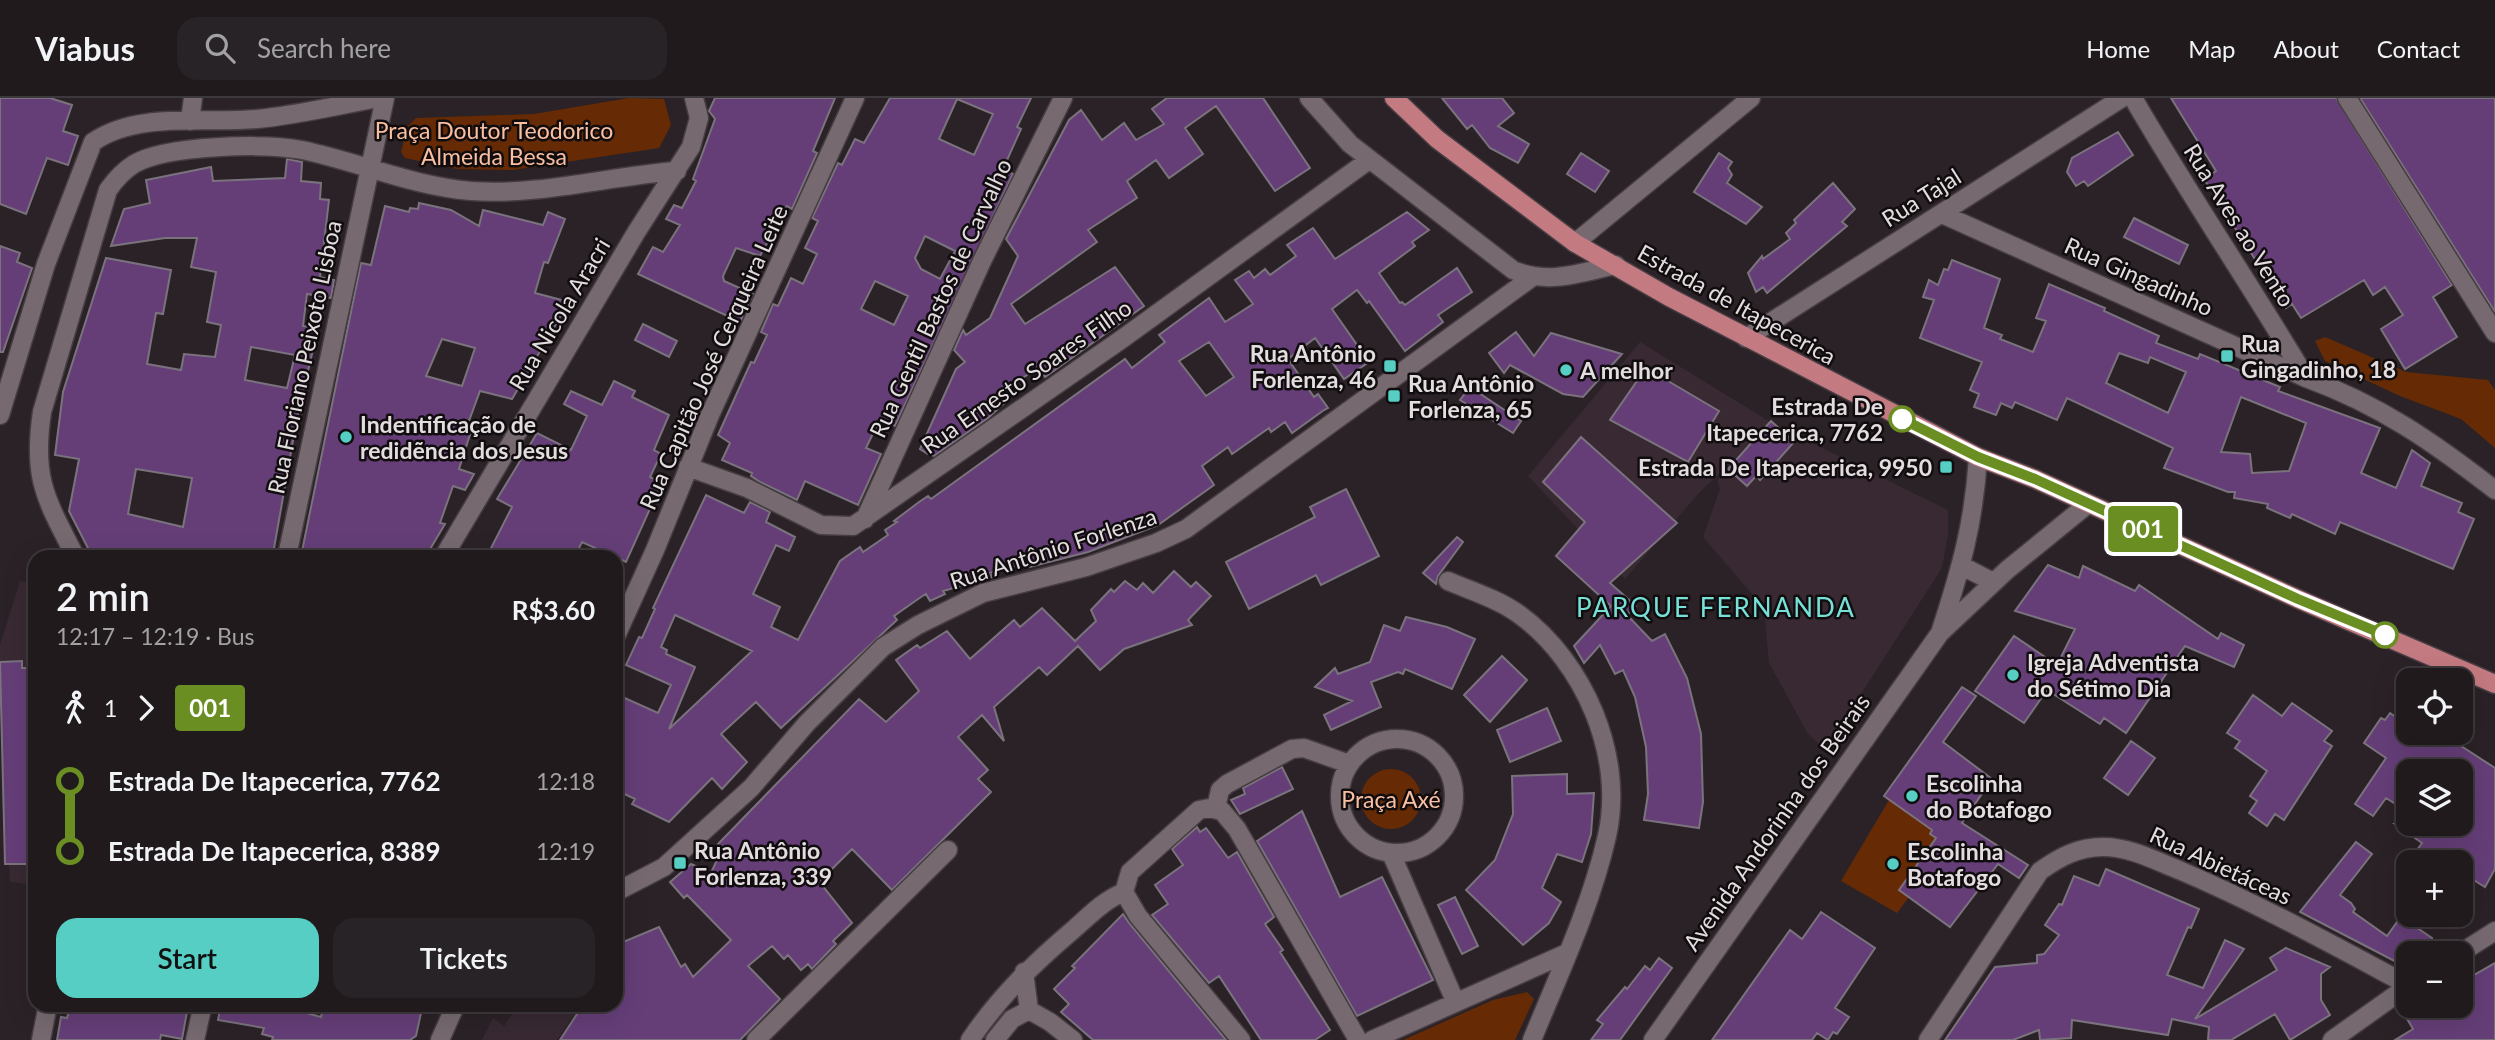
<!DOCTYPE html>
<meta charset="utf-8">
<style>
body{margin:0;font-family:Lato,sans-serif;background:#282326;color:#f1f3f6;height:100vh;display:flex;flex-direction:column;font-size:26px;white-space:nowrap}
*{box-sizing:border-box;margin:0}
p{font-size:23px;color:#a2a1a4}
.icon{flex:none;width:38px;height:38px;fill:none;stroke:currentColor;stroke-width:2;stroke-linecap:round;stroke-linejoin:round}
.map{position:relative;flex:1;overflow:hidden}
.drawer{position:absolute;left:28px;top:452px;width:595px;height:462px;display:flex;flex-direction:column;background:#201a1d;border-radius:21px;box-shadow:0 7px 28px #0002,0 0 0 2px #3d383b}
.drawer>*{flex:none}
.badge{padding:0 14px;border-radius:5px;font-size:24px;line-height:46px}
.tools{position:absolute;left:2396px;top:570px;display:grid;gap:14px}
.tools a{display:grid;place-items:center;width:77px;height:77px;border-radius:14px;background:#201a1d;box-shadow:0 7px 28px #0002,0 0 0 2px #3d383b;font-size:35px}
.map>.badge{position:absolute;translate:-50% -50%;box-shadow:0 0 0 4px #fff}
.legs{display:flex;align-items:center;gap:10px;height:77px;padding:0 28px;font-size:23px}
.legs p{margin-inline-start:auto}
.head{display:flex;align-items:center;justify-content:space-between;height:119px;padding:0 28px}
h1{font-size:38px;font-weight:600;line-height:52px}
.primary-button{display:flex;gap:14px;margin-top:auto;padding:14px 28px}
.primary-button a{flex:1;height:80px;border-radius:21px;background:#56cec3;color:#111;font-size:28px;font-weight:600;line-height:80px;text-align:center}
.primary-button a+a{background:#282326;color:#f1f3f6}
ul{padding:0 28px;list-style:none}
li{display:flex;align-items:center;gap:24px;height:70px;font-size:26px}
li i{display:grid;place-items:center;width:10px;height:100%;margin:0 9px;background:currentColor}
li i::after{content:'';width:18px;height:18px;margin:-9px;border:5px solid;border-radius:50%;background:#201a1d}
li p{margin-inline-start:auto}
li:first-child i{background:linear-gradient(#0000 50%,currentColor 0)}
li:last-child i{background:linear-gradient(currentColor 50%,#0000 0)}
header{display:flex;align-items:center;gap:42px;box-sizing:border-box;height:98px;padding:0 35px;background:#201a1d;border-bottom:2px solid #3d383b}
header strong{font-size:33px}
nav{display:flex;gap:38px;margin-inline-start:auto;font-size:24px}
.search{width:490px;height:63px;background:#282326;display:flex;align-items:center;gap:18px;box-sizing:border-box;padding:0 24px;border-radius:21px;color:#a2a1a4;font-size:26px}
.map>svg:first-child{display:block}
.built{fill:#382932}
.green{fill:#662b04}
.building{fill:#653e78;stroke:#7a737d;stroke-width:2;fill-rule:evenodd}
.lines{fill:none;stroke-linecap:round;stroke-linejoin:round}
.minor-casing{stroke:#463d42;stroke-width:21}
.major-casing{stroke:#463d42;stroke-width:21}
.minor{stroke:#766a70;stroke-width:18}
.major{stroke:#c47a81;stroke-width:18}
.line-1-casing{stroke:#fff;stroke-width:16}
.line-1{stroke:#6b8e23;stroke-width:10}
.poi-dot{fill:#56cec3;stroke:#110d0f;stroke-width:2.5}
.stop-1-dot{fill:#fff;stroke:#6b8e23;stroke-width:3.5}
.labels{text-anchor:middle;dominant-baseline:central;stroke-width:5;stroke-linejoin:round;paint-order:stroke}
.park-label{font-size:23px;fill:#fabfa1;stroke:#110d0f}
.street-label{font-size:23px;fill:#e3dde0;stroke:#110d0f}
.poi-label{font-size:23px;font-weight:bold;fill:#e3dde0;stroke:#110d0f;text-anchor:start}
.stop-label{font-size:23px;font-weight:bold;fill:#e3dde0;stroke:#110d0f;text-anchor:end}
.quarter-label{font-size:26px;letter-spacing:2px;fill:#77e1d8;stroke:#110d0f}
</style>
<header>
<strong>Viabus</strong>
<div class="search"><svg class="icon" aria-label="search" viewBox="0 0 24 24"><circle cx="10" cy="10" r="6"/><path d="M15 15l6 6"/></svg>Search here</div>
<nav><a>Home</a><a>Map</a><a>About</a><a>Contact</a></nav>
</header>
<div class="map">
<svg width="2495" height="942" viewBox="0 0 2495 942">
<rect width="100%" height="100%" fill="#2b2227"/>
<path class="built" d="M1640,244L1772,325L1948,412V437L1942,470L1825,652L1808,636L1769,565L1764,510L1703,439L1720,391L1717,383L1758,339L1699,395L1625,481L1528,378Z
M20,483L35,486V787L10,784L0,605V547Z
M490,907H564L576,914L557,942H482L493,920L504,928L515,912L496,908L494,911Z"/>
<path class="green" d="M629,0L664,1L671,27L659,50L513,72L457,71L405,60L401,54L408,28L416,20L534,16Z
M2325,239L2406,274L2488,282L2495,292V350L2461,321L2400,298L2325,263L2315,243Z
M1921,648L1946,749L1897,815L1841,783Z
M1361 701a30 30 0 1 1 60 0a30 30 0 1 1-60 0Z
M1527,894L1534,901L1515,942H1403L1493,902Z"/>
<path class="building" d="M0,0H50L72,7L63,33L78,38L68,67L47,60L26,116L0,106Z
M715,0H835L813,53L817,55L792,111L787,108L760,158L736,150L723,178L724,183L753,196L740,224L638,176L653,149L663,154L680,127L666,121L674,107L682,110L696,83L693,81L715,21L709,13Z
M890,0H1031L1017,29L1021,31L1003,71L1013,76L895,328L880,321L866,350L881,356L858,407L805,383L797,402L760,384L751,378L752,375L722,362L730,345L718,337L751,264L754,265L767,237L761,234L773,206L778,208L791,180L803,186L817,156L805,150L818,123L812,120L838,65L842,67L855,41L864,45ZM957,1L993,16L974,57L939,41ZM925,138L955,153L940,181L921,171L915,160ZM875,183L908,198L894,227L861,211Z
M1167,0H1263L1310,70L1275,93L1216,8L1185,30L1203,56L1169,80L1156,62L1127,83L1137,100L1088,132L1097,144L1011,206L1025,226L1115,169L1144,208L1045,279L1038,269L1005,293L1010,300L988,320L934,358L928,356L920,351L956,271L965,264L954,252L963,232L966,237L990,220L1018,158L1006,141L1069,22L1081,12L1102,42L1124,25L1136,42L1164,26L1152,11Z
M1442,0H1502L1514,15L1498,28L1529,46L1518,65L1490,50L1472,27L1467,31Z
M2171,0H2336L2452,187L2433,199L2457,239L2405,271L2381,231L2403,217L2385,189L2373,197L2364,182L2301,220L2292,206L2286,210L2204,81L2216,73Z
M2360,0H2495V214Z
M2118,34L2133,57L2088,88L2084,83L2076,88L2067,74L2072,60Z
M1581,55L1609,73L1595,94L1567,76Z
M1719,55L1732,64L1728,70L1732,77L1727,85L1762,109L1746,126L1694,94Z
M287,61L302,64L301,83L321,85L320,101L329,102L320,179L334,182L331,200L307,196L303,228L318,230L297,320L273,456L186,458L161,454L160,458H92L69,413L79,361L55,357L63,294L106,160L171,172L163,216L156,215L147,266L181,272L184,256L215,259L221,227L207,224L216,174L191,169L197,140H165L111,148L124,111L150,105L146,82L211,69L213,83L285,80ZM251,249L295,257L287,290L245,282ZM136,371L192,380L183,429L128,416Z
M1833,85L1855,111L1842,124L1847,128L1767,195L1763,189L1756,194L1748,175L1762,158L1763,161L1790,141L1786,135L1796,125L1794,122Z
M419,105L451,112L479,128L483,112L543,127L548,114L565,121L548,165L544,164L535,195L569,204L512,301L480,293L469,323L474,324L459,371L474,376L465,392L453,388L440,425L445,426L426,458H398L381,453L379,458H301L361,165L371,167L385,108L409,114L410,110L418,111ZM442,241L475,250L462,288L426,278Z
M1407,114L1429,132L1412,144L1415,148L1379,175L1400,205L1402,204L1405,207L1457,170L1472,194L1438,217L1443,224L1405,253L1369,203L1367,205L1357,192L1332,211L1369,264L1344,281L1315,240L1288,261L1314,299L1318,296L1328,310L1324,312L1292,335L1285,324L1271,334L1269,330L1232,356L1228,349L1202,368L1214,387L1158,427L1088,454L1029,469L1027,465L990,475L992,479L943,493L945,496L930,503L926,496L921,499L894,518L897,522L781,630L756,604L721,636L747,664L722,691L712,680L669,724L632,706L635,701L616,692V596L658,615L671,587L626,567L639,539L642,540L655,511L653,510L706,397L744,415L750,404L770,414L766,424L795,439L789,453L776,447L753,496L780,509L771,529L798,542L840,463L860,449L863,454L888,437L885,432L897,424L894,423L919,404L928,398L931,401L1125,261L1132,270L1165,244L1159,237L1209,200L1225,224L1253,206L1235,182L1249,173L1254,180L1265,171L1270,177L1296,158L1287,147L1313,130L1335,161ZM1209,244L1234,279L1206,298L1179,263ZM675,517L752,553L669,631L695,569L666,556L667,552L661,549Z
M2134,120L2188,147L2179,166L2124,139Z
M0,148L20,155L17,164L32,170L3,254H0Z
M1952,162L2000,181L1984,230L2002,237L2000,241L2033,254L2046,223L2036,220L2049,186L2105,210L2104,213L2159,238L2156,245L2198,261L2200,256L2280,289L2278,293L2380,330L2361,375L2396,390L2412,352L2430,365L2421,388L2462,405L2458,414L2474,421L2453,471L2340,424L2335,436L2292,416L2290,420L2267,410L2268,406L2234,400L2235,394H2228L2164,370L2173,350L2067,300L2057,322L2015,304L2012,310L2001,305L1996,317L1974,309L1979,296L1970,292L1982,264L1920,240L1934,202L1923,199L1929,182L1938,187L1944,171L1948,172ZM2119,255L2148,265L2150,259L2186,274L2168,315L2106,285ZM2241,299L2306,325L2289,373L2252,375L2250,356L2221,354Z
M643,226L677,243L669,259L635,242Z
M1516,234L1534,258L1551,235L1622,256L1583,299L1563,296L1510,267L1504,275L1489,255Z
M1646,270L1719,313L1688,364L1610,322Z
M614,283L635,293L632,299L669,317L654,352L661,356L650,379L660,384L658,393L626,464L582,444L575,458H487L512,409L497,401L537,335L571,352L587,318L564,306L571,293L602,307Z
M1470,289L1521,323L1513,335L1460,302Z
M1771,323L1794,344L1760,382L1756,378L1747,388L1728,371Z
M1581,339L1677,425L1610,485L1636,508L1627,517L1652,543L1665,536L1687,580L1701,636L1703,704L1699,730L1644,722L1648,696L1646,649L1635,599L1623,572L1615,576L1600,547L1584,565L1574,548L1611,508L1556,458L1585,424L1543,384Z
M1346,391L1379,458L1321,487L1316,477L1249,511L1226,464L1315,419L1310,409Z
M1457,439L1463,444L1438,478L1436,486L1423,475Z
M2048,467L2079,480L2083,468L2135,493L2139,487L2218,541L2221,535L2244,547L2234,569L2185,548L2126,635L2104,620L2100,626L2047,592L2024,625L1975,593L2014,538L2057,567L2075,531L2015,513Z
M1174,473L1191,489L1196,484L1211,498L1188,522L1192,527L1124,551L1100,572L1078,548L1047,577L1039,569L994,609L1004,643L982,617L958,639L988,672L978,681L991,694L892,792L852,751L828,775L831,778L822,787L852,825L833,843L836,846L812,871L808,866L801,872L788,857L784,861L772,848L748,868L780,901L740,942H560L577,916L591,906H616V847L659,829L681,869L685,866L693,879L731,842L687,797L684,800L670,784L691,766L711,775L723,749L718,746L859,601L886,624L919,593L896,562L917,547L920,550L947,533L970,561L1014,522L1020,529L1042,510L1075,543L1096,523L1091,512L1111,491L1114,494L1125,483L1137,492L1143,485L1153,495Z
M1406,519L1447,529L1475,541L1452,591L1405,571L1403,576L1398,574L1371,584L1381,609L1331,632L1324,617L1352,603L1315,589L1335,570L1338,576L1370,564L1384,527L1400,533Z
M1502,558L1527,582L1490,624L1464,597Z
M22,563V570H35V766H5L0,564Z
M1962,589L1976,598L1943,644L1992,681L1962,725L2028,767L2019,780L1998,766L1950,829L1899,792L1936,740L1930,736L1932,732L1884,698Z
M2253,597L2282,618L2292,605L2332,633L2324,643L2332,648L2284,722L2275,716L2267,728L2249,715L2257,703L2250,698L2267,673L2235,650L2240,643L2227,635Z
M1547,610L1561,643L1510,664L1497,632Z
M2390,615L2408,627V635H2441L2495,670V771L2485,789L2472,781L2460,797V765H2435L2417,752L2422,745L2395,726H2460V674H2408V714L2386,700L2373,718L2355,706L2386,660L2364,645L2381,620L2385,622Z
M2131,643L2155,660L2128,697L2104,680Z
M1282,669L1293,691L1240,716L1231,702L1245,696L1243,690Z
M1567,676V696L1594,695L1591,736L1582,764L1557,756L1542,790L1561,804L1549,825L1523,847L1466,792L1495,762L1513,716L1512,678Z
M1302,713L1340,799L1382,779L1433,882L1357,918L1257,743Z
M1197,729L1200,734L1206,730L1228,760L1237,754L1274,819L1265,826L1283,852L1280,854L1330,932L1315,942H1261L1219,878L1209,885L1152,817L1168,806L1155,787L1183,767L1172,751Z
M2356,744L2372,756L2340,797L2351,805L2355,811L2353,814L2387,838L2402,817H2424L2416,829L2432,840V846L2426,856H2408V870L2300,814Z
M2106,771L2199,811L2191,830L2188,829L2167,877L2203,890L2225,842L2244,851L2195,921L2277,872L2270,860L2286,850L2330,869L2321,876V902L2330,917L2290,942L2275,916L2231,942H2208L2209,929L2172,921L2168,937L2072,922L2071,940L2040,942L2039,932L2013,942H1945L1995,869L2037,865V857L2044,856L2059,837L2045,827L2059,806L2062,807L2074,778L2099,788Z
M1455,799L1478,848L1462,856L1438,807Z
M1821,814L1875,850L1835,910L1849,919L1837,936L1833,934L1828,942L1817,935L1812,942H1712L1790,832L1802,841Z
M1123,816L1129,825L1226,942H1093L1061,914L1069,906L1054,891L1075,870L1072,868Z
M1659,860L1672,870L1620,942H1591L1603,926L1597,922L1625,889L1627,891L1645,868L1650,872Z
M2495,865V942H2395L2413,931L2406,919L2425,908H2460V885Z
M71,906H171L170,910L187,914L182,941L161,937L160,942H57L61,919L67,920Z
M221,906H273L321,919L324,906H423L416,938L410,942H272L273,939L262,936L264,930L218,922Z"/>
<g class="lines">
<defs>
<path id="minor" d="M1309,0L1350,46L1513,172C1548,187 1580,175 1616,167
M2133,0C2188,95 2250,186 2306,280
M2347,0L2495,235
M190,23L193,0
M1942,116L2306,280C2380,307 2433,344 2495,392
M1575,145L1751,0
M1746,240L2122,0
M0,317L46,166L93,44C138,13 204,26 257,21C298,17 339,7 379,0
M688,369L747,390L821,427L853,428L1122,241L1369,62
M865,421L982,163L1063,0
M75,458C46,401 32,381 42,314L108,92C115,82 123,73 134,66C167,47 264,45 302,52C359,64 412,88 471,93C539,98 609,78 677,73
M287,458L385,0
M444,458L637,133L691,49L699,20L694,0
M1962,468L1993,484
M1448,483C1472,493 1500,502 1520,517C1584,564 1625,658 1607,738C1591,808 1559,876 1532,942
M1941,532C1961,470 1974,425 1978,359
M616,538L655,452L710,317L855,0
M1340 698a57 57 0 1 1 114 0a57 57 0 1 1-114 0Z
M1216,710L1220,692L1227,686L1292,651L1304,650L1349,666
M1391,755L1455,903
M616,794L664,769L751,690L807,625L883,549L918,527L983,495L1086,469L1156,445L1186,431L1531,180
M2459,856L2495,833
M1024,874L1029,912
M41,942L48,906
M195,942L203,906
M440,942L456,906
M756,942L948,752
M970,942C999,899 1033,866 1073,832C1089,818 1104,802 1124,794
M995,942L1012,921L1029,912L1050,924L1073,942
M1241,942L1138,818L1124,794L1130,774L1199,712L1209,710L1222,713L1237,731L1358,942
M1372,942L1567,855
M1653,942L1940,535L2007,472L2088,406
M1928,942L2040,773C2060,759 2078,749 2103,749C2130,749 2154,762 2179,772C2257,805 2333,847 2408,887
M2332,942L2408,888"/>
<path id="major" d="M1394,0L1437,41L1575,145L1669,199L1978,359L2035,381L2298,501L2495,586"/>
</defs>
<use href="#minor" class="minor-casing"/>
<use href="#major" class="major-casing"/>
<use href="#minor" class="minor"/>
<use href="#major" class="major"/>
</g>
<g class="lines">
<defs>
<path id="line-1" d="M1902,321L1978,359L2035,381L2298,501L2385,537"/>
</defs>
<use href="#line-1" class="line-1-casing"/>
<use href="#line-1" class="line-1"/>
</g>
<g class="poi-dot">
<rect x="2220" y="251" width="14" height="14" rx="3.5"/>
<rect x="1383" y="261" width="14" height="14" rx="3.5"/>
<circle cx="1566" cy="272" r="7"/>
<rect x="1387" y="291" width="14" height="14" rx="3.5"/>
<circle cx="346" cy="339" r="7"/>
<rect x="1939" y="362" width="14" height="14" rx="3.5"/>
<circle cx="2013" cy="577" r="7"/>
<circle cx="1912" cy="698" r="7"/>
<rect x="673" y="758" width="14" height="14" rx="3.5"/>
<circle cx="1893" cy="766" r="7"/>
</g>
<g class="stop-1-dot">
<circle cx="1902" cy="321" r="12"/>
<circle cx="2385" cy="537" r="12"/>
</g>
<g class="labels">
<g class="park-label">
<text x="494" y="32">Praça Doutor Teodorico<tspan x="494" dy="26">Almeida Bessa</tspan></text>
<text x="1391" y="701">Praça Axé</text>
</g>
<g class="street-label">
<text transform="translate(1921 99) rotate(-32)">Rua Tajal</text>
<text transform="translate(2240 127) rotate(58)">Rua Aves ao Vento</text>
<text transform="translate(2139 178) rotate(24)">Rua Gingadinho</text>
<text transform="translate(940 200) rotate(-65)">Rua Gentil Bastos de Carvalho</text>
<text transform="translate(1737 206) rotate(29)">Estrada de Itapecerica</text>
<text transform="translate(559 216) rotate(-59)">Rua Nicola Aracri</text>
<text transform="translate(304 259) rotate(-78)">Rua Floriano Peixoto Lisboa</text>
<text transform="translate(713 259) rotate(-66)">Rua Capitão José Cerqueira Leite</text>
<text transform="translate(1026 278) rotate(-35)">Rua Ernesto Soares Filho</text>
<text transform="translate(1053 450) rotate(-18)">Rua Antônio Forlenza</text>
<text transform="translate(1776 724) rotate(-55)">Avenida Andorinha dos Beirais</text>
<text transform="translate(2221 767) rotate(25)">Rua Abietáceas</text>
</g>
<g class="poi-label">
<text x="2241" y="245">Rua<tspan x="2241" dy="26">Gingadinho, 18</tspan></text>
<text x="1376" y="255" text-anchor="end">Rua Antônio<tspan x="1376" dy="26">Forlenza, 46</tspan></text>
<text x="1580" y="272">A melhor</text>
<text x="1408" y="285">Rua Antônio<tspan x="1408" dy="26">Forlenza, 65</tspan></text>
<text x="360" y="326">Indentificação de<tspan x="360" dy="26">redidẽncia dos Jesus</tspan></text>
<text x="1932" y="369" text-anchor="end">Estrada De Itapecerica, 9950</text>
<text x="2027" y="564">Igreja Adventista<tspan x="2027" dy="26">do Sétimo Dia</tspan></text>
<text x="1926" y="685">Escolinha<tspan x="1926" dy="26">do Botafogo</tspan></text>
<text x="694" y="752">Rua Antônio<tspan x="694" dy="26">Forlenza, 339</tspan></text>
<text x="1907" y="753">Escolinha<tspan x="1907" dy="26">Botafogo</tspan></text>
</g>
<g class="stop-label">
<text x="1883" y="308">Estrada De<tspan x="1883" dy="26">Itapecerica, 7762</tspan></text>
</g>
<g class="quarter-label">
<text x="1716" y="509">PARQUE FERNANDA</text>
</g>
</g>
</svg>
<div class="tools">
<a><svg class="icon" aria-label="locate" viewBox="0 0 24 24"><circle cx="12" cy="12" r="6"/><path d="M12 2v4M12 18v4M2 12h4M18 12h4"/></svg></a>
<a><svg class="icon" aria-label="layers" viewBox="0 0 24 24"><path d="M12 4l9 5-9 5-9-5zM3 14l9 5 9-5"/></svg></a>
<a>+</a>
<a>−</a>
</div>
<b class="badge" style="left:2143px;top:431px;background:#6b8e23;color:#fff">001</b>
<section class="drawer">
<div class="head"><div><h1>2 min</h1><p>12:17 – 12:19 · Bus</p></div><b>R$3.60</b></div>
<div class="legs"><svg class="icon" aria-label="walk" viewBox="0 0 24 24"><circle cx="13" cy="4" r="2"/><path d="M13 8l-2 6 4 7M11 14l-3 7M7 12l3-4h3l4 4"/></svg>1<svg class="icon" aria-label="forward" viewBox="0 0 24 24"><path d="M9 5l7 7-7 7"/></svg><b class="badge" style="background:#6b8e23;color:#fff">001</b></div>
<ul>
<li><i style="color:#6b8e23"></i><b>Estrada De Itapecerica, 7762</b><p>12:18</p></li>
<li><i style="color:#6b8e23"></i><b>Estrada De Itapecerica, 8389</b><p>12:19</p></li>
</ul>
<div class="primary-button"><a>Start</a><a>Tickets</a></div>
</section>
</div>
